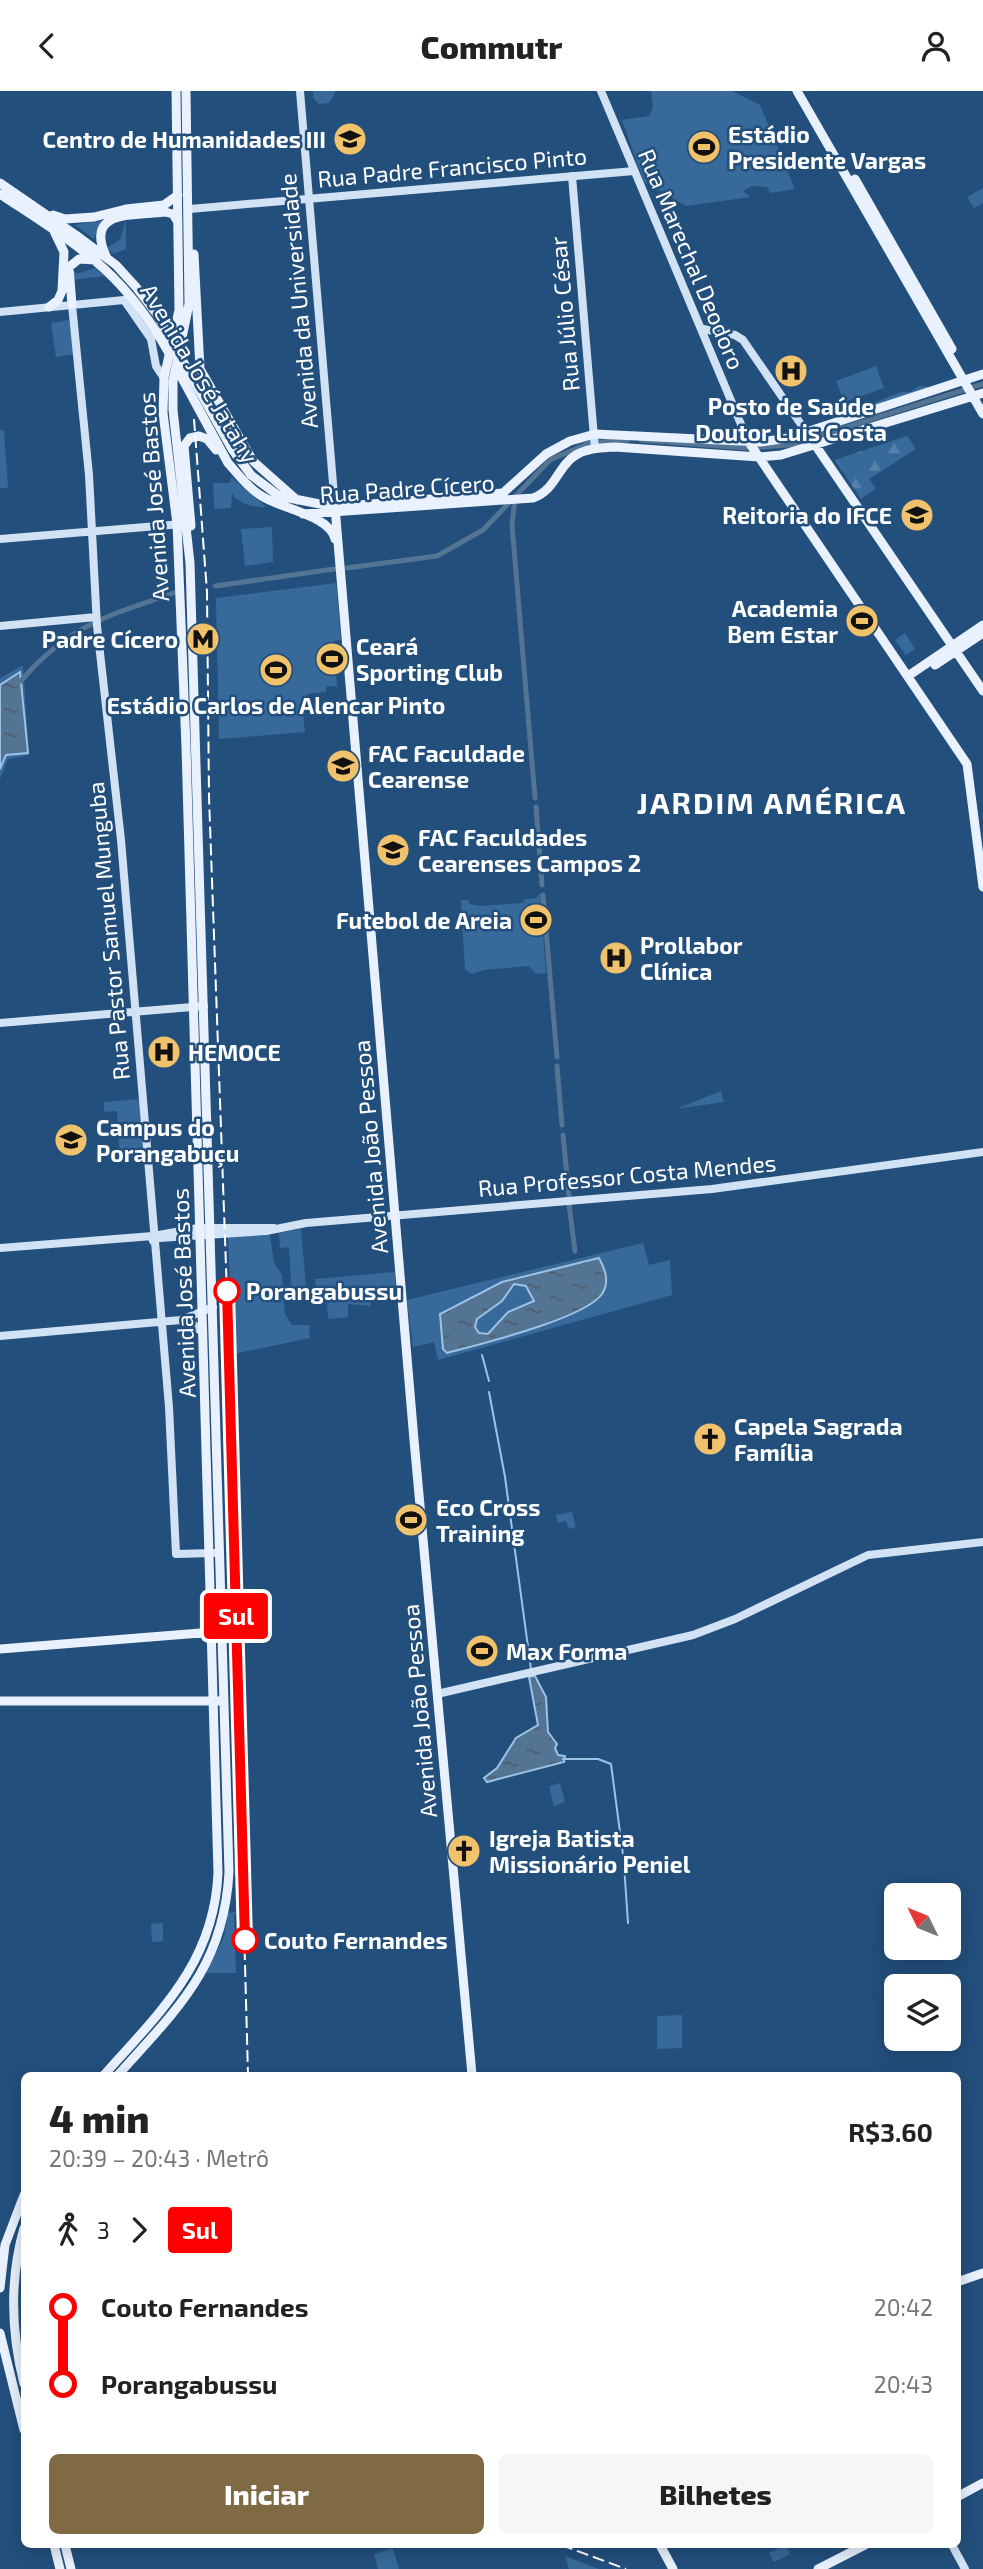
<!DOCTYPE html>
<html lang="pt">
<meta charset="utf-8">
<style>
body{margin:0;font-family:"Exo 2",sans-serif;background:#f6f6f6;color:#222;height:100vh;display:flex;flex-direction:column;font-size:26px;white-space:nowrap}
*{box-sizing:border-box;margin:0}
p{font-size:23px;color:#767676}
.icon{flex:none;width:38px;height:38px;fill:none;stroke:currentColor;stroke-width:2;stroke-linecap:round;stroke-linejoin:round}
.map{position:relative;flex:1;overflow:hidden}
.panel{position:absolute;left:21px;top:1981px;width:940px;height:476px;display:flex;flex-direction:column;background:#fff;border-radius:10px;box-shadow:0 4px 18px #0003}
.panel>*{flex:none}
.badge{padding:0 14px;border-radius:5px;font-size:24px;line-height:46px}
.needle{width:46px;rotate:313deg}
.buttons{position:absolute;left:884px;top:1792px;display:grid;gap:14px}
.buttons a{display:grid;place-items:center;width:77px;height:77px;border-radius:10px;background:#fff;box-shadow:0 4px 18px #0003;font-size:35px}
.map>.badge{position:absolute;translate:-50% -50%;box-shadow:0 0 0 4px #fff}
.legs{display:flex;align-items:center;gap:10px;height:77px;padding:0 28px;font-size:23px}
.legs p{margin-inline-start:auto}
.summary{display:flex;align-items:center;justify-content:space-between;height:119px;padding:0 28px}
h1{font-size:38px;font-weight:800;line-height:52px}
.action{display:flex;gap:14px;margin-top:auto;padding:14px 28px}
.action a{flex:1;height:80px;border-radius:10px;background:#7f6a43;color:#fff;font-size:28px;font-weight:800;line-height:80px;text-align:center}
.action a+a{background:#f6f6f6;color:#222}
ul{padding:0 28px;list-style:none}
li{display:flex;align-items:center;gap:24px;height:77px;font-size:26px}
li i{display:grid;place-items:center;width:10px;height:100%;margin:0 9px;background:currentColor}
li i::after{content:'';width:18px;height:18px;margin:-9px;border:5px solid;border-radius:50%;background:#fff}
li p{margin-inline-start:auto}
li:first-child i{background:linear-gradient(#0000 50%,currentColor 0)}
li:last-child i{background:linear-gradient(currentColor 50%,#0000 0)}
header{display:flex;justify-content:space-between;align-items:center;height:91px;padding:0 28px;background:#fff;font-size:32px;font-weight:800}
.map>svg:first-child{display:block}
.green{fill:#376a9a}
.forest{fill:url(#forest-firs)}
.water{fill:url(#water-ripples);stroke:#9cc2e6;stroke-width:2;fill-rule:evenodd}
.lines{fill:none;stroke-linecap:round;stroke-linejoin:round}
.stream{stroke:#9cc2e6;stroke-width:2}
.canal{stroke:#547494;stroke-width:5}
.secondary{stroke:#d1e2f5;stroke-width:8}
.primary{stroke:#e8f1fd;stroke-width:9}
.rail{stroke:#fff;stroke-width:2;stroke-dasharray:12 5;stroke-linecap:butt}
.line-1-casing{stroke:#fff;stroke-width:16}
.line-1{stroke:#f00;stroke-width:10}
.stop-1-dot{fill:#fff;stroke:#f00;stroke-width:3.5}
.labels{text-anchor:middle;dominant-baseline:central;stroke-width:5;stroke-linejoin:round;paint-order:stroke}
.poi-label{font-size:23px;font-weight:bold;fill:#fff;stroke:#234f7c;text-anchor:start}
.street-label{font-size:23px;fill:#fff;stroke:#234f7c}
.stop-label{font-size:23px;font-weight:bold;fill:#fff;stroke:#234f7c;text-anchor:start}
.district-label{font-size:30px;font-weight:bold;letter-spacing:2px;fill:#fff;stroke:#234f7c}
</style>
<header><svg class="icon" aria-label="back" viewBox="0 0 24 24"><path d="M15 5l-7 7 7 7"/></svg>Commutr<svg class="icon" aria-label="person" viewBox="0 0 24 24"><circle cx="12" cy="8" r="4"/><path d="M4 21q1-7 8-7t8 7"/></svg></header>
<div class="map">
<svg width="983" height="2478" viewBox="0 0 983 2478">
<defs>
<pattern id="forest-firs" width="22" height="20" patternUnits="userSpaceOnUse" patternTransform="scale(1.75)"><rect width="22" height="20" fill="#376a9a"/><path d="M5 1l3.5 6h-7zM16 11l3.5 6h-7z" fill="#5580a9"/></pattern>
<pattern id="water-ripples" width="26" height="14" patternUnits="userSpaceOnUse" patternTransform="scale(1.75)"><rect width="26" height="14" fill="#547494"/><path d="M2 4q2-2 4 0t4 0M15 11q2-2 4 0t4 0" fill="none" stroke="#505e6c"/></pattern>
</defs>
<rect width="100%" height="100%" fill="#234f7c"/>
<path class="green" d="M313,0H335V2L329,12L319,13L313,7Z
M651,0H732L760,14L795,98L770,102L767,96L752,95L743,100L751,106L686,115L644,91L622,29L649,25L653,16Z
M983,97V112L974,117L967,106Z
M126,129V158L114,163L106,157L120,149Z
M101,130L94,148L75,134L100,129Z
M95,177L104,185L72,189V181L80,182Z
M69,229L74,263L56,266L51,232Z
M876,275L884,297L844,311L836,290Z
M919,295L931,296L844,325L849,318L861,317L901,301H911Z
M0,339H4L8,397H0Z
M231,386L266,416C255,417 237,413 232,402L231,417L214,418L213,392H230Z
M272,436L273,471L245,475L241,438Z
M336,492L341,549L334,550L337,595L326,596V601L307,603L308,618L303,622L305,641L219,648L216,507Z
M905,542L915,558L906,564L895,549Z
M23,574L29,664L8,668L0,688V587Z
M540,802L546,882L536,883L529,875L484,879L472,883L465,879L461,809H468L470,813L479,815L523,812L525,808L536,807Z
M721,1000L724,1011L676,1018Z
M140,1008L144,1066L120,1067L117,1020L104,1021V1011Z
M301,1138L307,1207L292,1208L289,1156L280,1157L279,1142Z
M270,1144L274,1172L282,1184L285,1223L292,1234H309L310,1247L233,1263L228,1146Z
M643,1152L649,1174L670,1169L672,1204L438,1269L434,1251L413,1256L407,1209Z
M395,1181L396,1209L371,1211V1215L348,1213V1226L328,1228L327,1211L317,1212L315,1188Z
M572,1421L576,1436L569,1438L566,1430L558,1432L556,1424Z
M560,1692L565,1711L554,1715L549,1695Z
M239,1820L234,1823L236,1882H206L224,1846L228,1822Z
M163,1832V1850L152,1851L151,1833Z
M682,1924V1957L657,1958V1925Z
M786,2454L790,2463L774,2471L769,2462Z
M393,2457L399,2478H378L374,2463Z
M565,2465L599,2478H569Z"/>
<path class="forest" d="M907,345L916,358L869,388L876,397L861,408L835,369Z"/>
<path class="water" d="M20,581L28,662L6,664L0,678V594Z
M599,1167C605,1178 610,1191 602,1203C584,1228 480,1253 447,1262L443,1258L440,1223L502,1191ZM514,1193L526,1195L534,1210L508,1221L488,1243L479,1242L475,1236L477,1228L502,1210Z
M535,1585L546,1606L548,1641L557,1653L555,1657L558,1664L565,1665L564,1671L487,1691L484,1687L497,1677L516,1647L538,1634L529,1586Z"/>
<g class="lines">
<path class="stream" d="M482,1264L489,1290
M489,1301L505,1386L531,1578
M563,1668H598L611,1673L623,1764
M624,1774L628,1832
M84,2454V2456"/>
<path class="canal" d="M641,349L746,357L790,354L983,293
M515,407L512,434L535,707
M347,477L437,465L483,439L550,369L589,352L628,349
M215,495L334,478
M21,590C69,534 107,525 174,502
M536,716L542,794
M543,804L557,966
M557,975L562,1034
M563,1044L569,1105
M569,1113L575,1160"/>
<path class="secondary" d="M300,0L335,416
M601,0L748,350
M572,85L595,358
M190,118L634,80
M72,214L89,384L97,535L121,749L169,1316L176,1463L214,1462
M0,221L124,209L151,248L156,275L164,287
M703,238L735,244L743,249L807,342
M0,448L182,433
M0,535L96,526
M0,932L204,915
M153,1150L159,1147L266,1140L306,1132L712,1098L983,1061
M0,1157L153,1145L198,1137H274
M181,1229L194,1234L203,1242
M0,1245L181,1229L213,1216
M437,1603L693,1544L735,1528L868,1464L983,1451
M952,2454L965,2478"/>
<path class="primary" d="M797,0L983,323
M855,88L952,258
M0,92L80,147L116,174L136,196L156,222L232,358L251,384L279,405L335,416L503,402L546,363L570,350L595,343L761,351L788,347L983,283
M0,103C78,155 123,179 170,264
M53,124L65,128L94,126L126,118L164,114L178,104
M194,163L200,278L253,370L297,409
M106,165C84,118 135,125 165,121L173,123L178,131
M72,214L69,176L79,168L96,169
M49,216L58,209L62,200L64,161L54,140
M176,276L228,372C238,383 247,396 260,404C280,418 330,424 335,448
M807,342L983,600
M748,350L967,673L983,796
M335,416L414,1349L472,1984
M303,423L533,407C556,399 558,374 576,364C588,357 602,357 615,356L759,366L781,364L983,302
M191,435L184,355L190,347L199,345L207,348L216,359
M935,574L983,542
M908,585L983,534
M0,1558L213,1541
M0,1610H219
M104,1984C160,1921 214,1872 218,1782L186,656L177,433L163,322L164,287L179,219L176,0
M118,1984C177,1918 224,1876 229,1781L190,472L173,319V290L189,213L186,0
M24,2137C9,2190 11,2241 24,2293
M957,2191L983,2182
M0,2197L5,2154L24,2104
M0,2242L24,2339
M957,2406L983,2392
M54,2454L60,2478
M65,2454L71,2478
M660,2454L673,2478
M818,2478L865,2454"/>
<path class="rail" d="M194,328L207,501L209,706L227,1203L248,1984
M561,2454L626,2478"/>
</g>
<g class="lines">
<defs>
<path id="line-1" d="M227,1200L245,1849"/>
</defs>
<use href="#line-1" class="line-1-casing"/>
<use href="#line-1" class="line-1"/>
</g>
<defs>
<symbol id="university-disc" viewBox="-11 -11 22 22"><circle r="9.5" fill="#f0c26b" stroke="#234f7c"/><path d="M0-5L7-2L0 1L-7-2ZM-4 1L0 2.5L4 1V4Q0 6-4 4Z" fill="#111"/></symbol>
<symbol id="stadium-disc" viewBox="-11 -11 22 22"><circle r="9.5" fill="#f0c26b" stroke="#234f7c"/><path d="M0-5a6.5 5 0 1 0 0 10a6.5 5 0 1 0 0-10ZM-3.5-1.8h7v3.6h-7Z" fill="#111"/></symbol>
<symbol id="hospital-disc" viewBox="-11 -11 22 22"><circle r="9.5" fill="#f0c26b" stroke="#234f7c"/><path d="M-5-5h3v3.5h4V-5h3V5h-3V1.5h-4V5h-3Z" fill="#111"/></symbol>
<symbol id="metro-disc" viewBox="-11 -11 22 22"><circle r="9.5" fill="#f0c26b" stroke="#234f7c"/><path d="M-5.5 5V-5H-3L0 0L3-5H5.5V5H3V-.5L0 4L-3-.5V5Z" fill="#111"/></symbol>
<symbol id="church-disc" viewBox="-11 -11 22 22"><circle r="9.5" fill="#f0c26b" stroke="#234f7c"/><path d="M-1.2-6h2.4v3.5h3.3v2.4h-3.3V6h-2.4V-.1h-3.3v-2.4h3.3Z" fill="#111"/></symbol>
</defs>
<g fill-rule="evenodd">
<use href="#university-disc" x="331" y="29" width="38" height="38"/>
<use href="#stadium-disc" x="685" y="37" width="38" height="38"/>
<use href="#hospital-disc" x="772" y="261" width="38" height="38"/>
<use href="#university-disc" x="898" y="405" width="38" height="38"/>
<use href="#stadium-disc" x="843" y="511" width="38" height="38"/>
<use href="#metro-disc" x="184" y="529" width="38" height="38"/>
<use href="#stadium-disc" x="313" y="549" width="38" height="38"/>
<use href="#stadium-disc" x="257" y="560" width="38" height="38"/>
<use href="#university-disc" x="324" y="656" width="38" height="38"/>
<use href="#university-disc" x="374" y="740" width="38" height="38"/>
<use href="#stadium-disc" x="517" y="810" width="38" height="38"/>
<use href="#hospital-disc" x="597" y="848" width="38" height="38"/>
<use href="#hospital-disc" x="145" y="942" width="38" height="38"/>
<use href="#university-disc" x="52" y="1030" width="38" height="38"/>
<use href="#church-disc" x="691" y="1329" width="38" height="38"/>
<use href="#stadium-disc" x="392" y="1410" width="38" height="38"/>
<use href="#stadium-disc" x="463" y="1541" width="38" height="38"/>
<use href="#church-disc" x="445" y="1741" width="38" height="38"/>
</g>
<g class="stop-1-dot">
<circle cx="227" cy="1200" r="12"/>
<circle cx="245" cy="1849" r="12"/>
</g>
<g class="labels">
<g class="poi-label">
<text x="728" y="43">Estádio<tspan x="728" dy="26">Presidente Vargas</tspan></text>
<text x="326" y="48" text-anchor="end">Centro de Humanidades III</text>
<text x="791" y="315" text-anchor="middle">Posto de Saúde<tspan x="791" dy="26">Doutor Luis Costa</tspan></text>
<text x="892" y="424" text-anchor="end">Reitoria do IFCE</text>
<text x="838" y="517" text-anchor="end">Academia<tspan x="838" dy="26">Bem Estar</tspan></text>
<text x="178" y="548" text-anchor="end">Padre Cícero</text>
<text x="356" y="555">Ceará<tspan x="356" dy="26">Sporting Club</tspan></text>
<text x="276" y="614" text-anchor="middle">Estádio Carlos de Alencar Pinto</text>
<text x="368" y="662">FAC Faculdade<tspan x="368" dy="26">Cearense</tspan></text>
<text x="418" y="746">FAC Faculdades<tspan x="418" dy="26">Cearenses Campos 2</tspan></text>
<text x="512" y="829" text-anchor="end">Futebol de Areia</text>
<text x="640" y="854">Prollabor<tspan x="640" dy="26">Clínica</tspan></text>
<text x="188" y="961">HEMOCE</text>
<text x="96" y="1036">Campus do<tspan x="96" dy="26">Porangabuçu</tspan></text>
<text x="734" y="1335">Capela Sagrada<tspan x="734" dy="26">Família</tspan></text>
<text x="436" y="1416">Eco Cross<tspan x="436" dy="26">Training</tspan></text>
<text x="506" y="1560">Max Forma</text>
<text x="489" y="1747">Igreja Batista<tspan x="489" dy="26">Missionário Peniel</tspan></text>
</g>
<g class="street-label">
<text transform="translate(452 76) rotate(-5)">Rua Padre Francisco Pinto</text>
<text transform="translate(692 168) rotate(67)">Rua Marechal Deodoro</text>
<text transform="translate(298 210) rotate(-95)">Avenida da Universidade</text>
<text transform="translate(564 223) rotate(-95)">Rua Júlio César</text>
<text transform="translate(200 282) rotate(59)">Avenida José Jatahy</text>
<text transform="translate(407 397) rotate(-4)">Rua Padre Cícero</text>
<text transform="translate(153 406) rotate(-94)">Avenida José Bastos</text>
<text transform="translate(108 840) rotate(-95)">Rua Pastor Samuel Munguba</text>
<text transform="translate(370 1056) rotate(-95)">Avenida João Pessoa</text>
<text transform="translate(627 1084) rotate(-5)">Rua Professor Costa Mendes</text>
<text transform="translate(183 1202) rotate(-92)">Avenida José Bastos</text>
<text transform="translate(419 1620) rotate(-95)">Avenida João Pessoa</text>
</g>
<g class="stop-label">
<text x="246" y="1200">Porangabussu</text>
<text x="264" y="1849">Couto Fernandes</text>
</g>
<g class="district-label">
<text x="772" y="711">JARDIM AMÉRICA</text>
</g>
</g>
</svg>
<div class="buttons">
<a><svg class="needle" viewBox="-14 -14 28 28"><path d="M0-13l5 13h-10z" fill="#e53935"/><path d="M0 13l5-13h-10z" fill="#767676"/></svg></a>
<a><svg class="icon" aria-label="layers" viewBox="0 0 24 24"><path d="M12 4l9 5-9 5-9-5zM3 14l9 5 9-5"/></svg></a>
</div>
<b class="badge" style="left:236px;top:1525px;background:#f00;color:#fff">Sul</b>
<section class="panel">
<div class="summary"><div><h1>4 min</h1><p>20:39 – 20:43 · Metrô</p></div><b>R$3.60</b></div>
<div class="legs"><svg class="icon" aria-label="walk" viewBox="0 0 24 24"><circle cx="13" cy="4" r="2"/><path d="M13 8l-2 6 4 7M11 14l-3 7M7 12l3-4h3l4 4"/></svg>3<svg class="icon" aria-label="forward" viewBox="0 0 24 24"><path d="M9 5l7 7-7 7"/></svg><b class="badge" style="background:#f00;color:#fff">Sul</b></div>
<ul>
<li><i style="color:#f00"></i><b>Couto Fernandes</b><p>20:42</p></li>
<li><i style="color:#f00"></i><b>Porangabussu</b><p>20:43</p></li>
</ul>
<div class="action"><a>Iniciar</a><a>Bilhetes</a></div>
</section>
</div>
